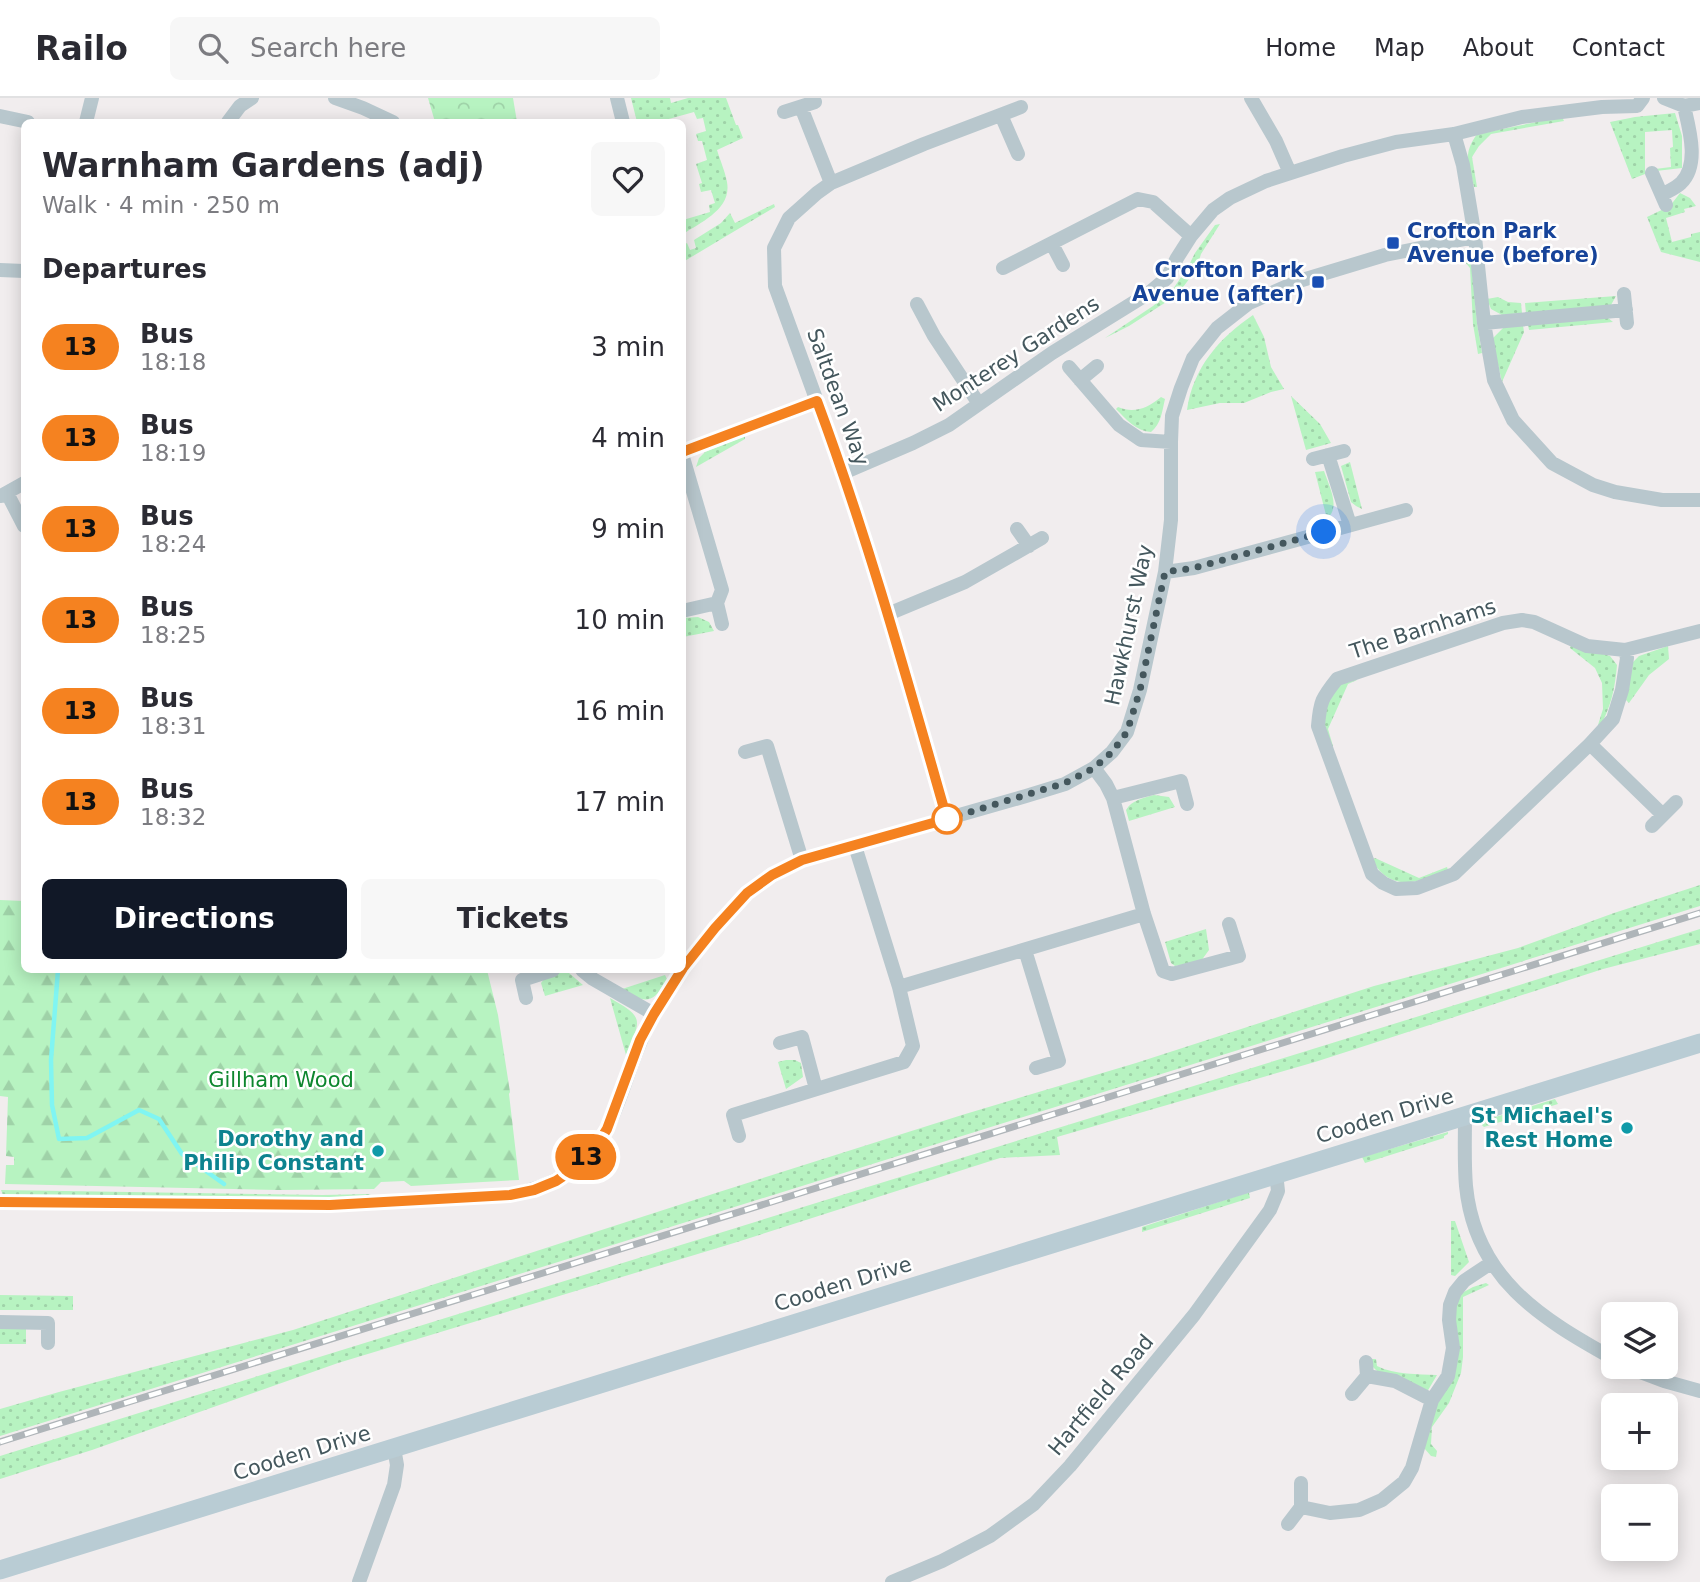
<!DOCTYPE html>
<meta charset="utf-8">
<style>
body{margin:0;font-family:"DejaVu Sans",sans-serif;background:#f7f7f7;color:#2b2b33;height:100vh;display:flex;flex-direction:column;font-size:26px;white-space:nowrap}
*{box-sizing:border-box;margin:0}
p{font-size:23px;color:#7c7c81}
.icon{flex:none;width:38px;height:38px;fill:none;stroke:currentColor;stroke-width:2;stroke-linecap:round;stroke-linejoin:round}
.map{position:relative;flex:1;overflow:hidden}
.side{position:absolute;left:21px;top:21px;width:665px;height:854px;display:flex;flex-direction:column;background:#fff;border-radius:10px;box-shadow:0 4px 18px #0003}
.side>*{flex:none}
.badge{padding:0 14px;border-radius:23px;font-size:24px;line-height:46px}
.tools{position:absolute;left:1601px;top:1204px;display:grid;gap:14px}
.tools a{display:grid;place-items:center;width:77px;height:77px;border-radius:10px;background:#fff;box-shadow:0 4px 18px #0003;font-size:35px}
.you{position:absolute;width:35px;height:35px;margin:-18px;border:5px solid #fff;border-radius:50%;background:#1a73e8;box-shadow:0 0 0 10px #1a73e833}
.map>.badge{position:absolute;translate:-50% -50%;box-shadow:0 0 0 4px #fff}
h2{padding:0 21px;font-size:26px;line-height:63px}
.round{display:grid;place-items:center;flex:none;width:74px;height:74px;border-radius:10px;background:#f7f7f7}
.summary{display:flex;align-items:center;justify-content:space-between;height:119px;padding:0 21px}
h1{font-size:33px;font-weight:700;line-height:52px}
.action{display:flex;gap:14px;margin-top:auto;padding:14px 21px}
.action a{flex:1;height:80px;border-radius:10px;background:#111827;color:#fff;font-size:28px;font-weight:700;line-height:80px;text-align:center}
.action a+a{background:#f7f7f7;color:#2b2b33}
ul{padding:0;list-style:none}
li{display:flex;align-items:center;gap:21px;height:91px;padding:0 21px}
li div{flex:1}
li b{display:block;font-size:26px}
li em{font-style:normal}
li .badge{min-width:77px;font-weight:700;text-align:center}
header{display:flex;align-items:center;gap:42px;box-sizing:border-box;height:98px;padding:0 35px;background:#fff;border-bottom:2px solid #e1e1e2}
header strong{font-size:33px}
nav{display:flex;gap:38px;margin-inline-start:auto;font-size:24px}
.search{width:490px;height:63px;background:#f7f7f7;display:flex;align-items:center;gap:18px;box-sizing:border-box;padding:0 24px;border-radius:10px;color:#7c7c81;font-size:26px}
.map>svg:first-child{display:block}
.grass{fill:url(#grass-dots)}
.forest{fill:url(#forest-firs)}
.park{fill:url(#park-crowns)}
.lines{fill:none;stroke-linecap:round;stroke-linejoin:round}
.stream{stroke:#80f5f2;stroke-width:4.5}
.street{stroke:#b8c7cd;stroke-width:14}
.secondary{stroke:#b9ccd4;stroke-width:19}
.rail-casing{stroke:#afb5b9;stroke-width:7}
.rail{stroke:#fff;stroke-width:4.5;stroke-dasharray:13;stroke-linecap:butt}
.line-casing{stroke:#fff;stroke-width:16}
.line{stroke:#f58220;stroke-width:10}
.walk{stroke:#44575d;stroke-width:7;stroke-dasharray:0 12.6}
.transit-dot{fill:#1a4fb4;stroke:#fff;stroke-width:2.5}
.stop-dot{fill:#fff;stroke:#f58220;stroke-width:3.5}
.culture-dot{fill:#0f9aa8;stroke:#fff;stroke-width:2.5}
.labels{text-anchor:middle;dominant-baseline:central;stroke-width:5;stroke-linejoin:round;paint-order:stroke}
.transit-label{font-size:21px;font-weight:bold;fill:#164399;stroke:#fff;text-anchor:start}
.street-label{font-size:21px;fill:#44575d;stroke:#fff}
.park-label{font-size:21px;fill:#0d862e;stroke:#fff}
.culture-label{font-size:21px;font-weight:bold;fill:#0d838f;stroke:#fff;text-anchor:end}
</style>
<header>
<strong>Railo</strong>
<div class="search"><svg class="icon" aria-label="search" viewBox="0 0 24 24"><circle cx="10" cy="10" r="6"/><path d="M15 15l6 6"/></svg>Search here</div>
<nav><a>Home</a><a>Map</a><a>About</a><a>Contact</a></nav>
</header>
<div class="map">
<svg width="1700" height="1484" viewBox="0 0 1700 1484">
<defs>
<pattern id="grass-dots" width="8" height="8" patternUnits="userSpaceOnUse" patternTransform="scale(1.75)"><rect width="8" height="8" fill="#b7f3c1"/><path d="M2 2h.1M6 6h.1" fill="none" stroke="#9fd2a8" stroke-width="1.8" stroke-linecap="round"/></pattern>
<pattern id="forest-firs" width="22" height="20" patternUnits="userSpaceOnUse" patternTransform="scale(1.75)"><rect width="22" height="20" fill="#b7f3c1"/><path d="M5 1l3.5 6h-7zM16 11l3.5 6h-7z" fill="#9fd2a8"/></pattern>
<pattern id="park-crowns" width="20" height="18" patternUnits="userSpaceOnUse" patternTransform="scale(1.75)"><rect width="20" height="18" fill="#b7f3c1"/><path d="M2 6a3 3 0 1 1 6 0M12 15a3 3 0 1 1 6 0" fill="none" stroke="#9fd2a8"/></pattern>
</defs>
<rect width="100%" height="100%" fill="#f1edee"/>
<path class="grass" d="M631,0H670L671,5L688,0H726L736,27H738L743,40L717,52C720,62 725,73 727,84C732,111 701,124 683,136V122L710,114L709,107L715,105L711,92L701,94L699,86L702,85L696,66L707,62L702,43H698L696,36L706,33L703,20L697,21L694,14L658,24H637Z
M1675,15L1682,38V70L1656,73L1655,71L1671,69L1670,50L1673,49L1672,32L1645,34V76L1632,81L1610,24L1635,19Z
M1562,19L1564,23L1491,36L1479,48L1472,59L1477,89H1474C1469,66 1462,57 1477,36Z
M1680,95L1690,100L1696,108L1684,111L1685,114L1666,120L1672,144L1691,139V136L1700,134V164L1661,154L1647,119L1670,108Z
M774,106L775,109L683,164V147L687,145L690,152L696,150L694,142L721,125L730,115L735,125Z
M1220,126L1201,156L1196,172L1177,197L1129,228L1105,240L1153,208L1173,191L1188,169L1195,155L1215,127Z
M1454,151H1464L1471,159L1477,225L1482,255L1478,256L1473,226L1470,170Z
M1616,198L1611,207L1526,216L1525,205Z
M1498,199L1508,204L1521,205L1522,215L1502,217L1491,211L1487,201Z
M1253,217L1264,239L1271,269L1284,291L1271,294L1244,305H1220L1187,312C1193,270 1219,240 1253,217Z
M1607,219L1613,224L1529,232L1528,227Z
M1523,227L1524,234L1502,284L1492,241L1504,229Z
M1291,298L1320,326L1331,345L1306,352Z
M1161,299L1165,301C1162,314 1161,326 1151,334C1136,333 1126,321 1116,311L1118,309C1134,316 1148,310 1161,299Z
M745,338V341L696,369L699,360L705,354Z
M1350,364L1362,411L1356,408L1351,404L1341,368Z
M1324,373C1329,388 1341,409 1327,421L1315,374Z
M698,519L709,524L714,533L683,539L682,520Z
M1571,547L1610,558L1617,567C1615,591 1611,608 1600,629L1598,627L1603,611L1602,585L1595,570L1570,550Z
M1668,548L1669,561L1649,577L1629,605L1626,602L1633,564L1639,558Z
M1355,580L1357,582L1348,586L1328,631L1333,648L1331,650L1323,627L1324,611L1340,586Z
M1154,697L1169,699L1175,709L1129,723L1126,712C1132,702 1143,700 1154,697Z
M1375,760L1419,780L1447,769L1448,772C1419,784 1391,796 1372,762Z
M1700,787V808L0,1338V1311L59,1294L293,1232L719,1094L962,1017L1136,965L1374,888L1518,850L1614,815Z
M1206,831L1209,852L1201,863L1175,868L1171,865L1165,844Z
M1700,831V846L1603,871L1315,964L1057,1039L1060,1057L1000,1060L734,1145L338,1265L92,1352L0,1381V1358Z
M558,875H569L583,887L545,898L541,885L544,881Z
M665,877L668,883C649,909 646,903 619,892Z
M610,900C645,920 641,921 626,957Z
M786,962H795L801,965L803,979L786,991L778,964Z
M1555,1001L1558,1006L1484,1029L1479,1024Z
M1448,1034V1036L1444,1038V1040L1365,1065L1362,1059Z
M1,1092L323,1097L371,1096L364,1099L323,1101L3,1097Z
M1246,1095H1249L1250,1100L1142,1134V1129Z
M1451,1123H1455L1469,1164L1455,1178L1451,1177Z
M1486,1185L1489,1187L1463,1199V1259L1461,1275L1449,1305L1432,1329L1431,1346L1437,1353L1436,1359L1431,1358L1424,1350L1433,1313L1446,1292L1455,1208L1460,1196L1473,1189Z
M0,1197L73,1198V1212H0Z
M0,1230L26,1231V1246H0Z
M1371,1261H1376L1377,1268C1395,1277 1418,1276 1437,1277L1427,1294L1378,1274L1373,1269Z"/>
<path class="forest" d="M0,802L24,803V872H487L498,917L510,994L509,996L519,1082L411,1088L404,1083L381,1084L374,1091L279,1092L5,1086L6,1067H14V1059L6,1058L8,999L0,998Z"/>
<path class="park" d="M428,0H513L517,24H435Z"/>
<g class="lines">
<path class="stream" d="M58,872L51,962L52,1007L59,1041L87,1040L139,1012L159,1021L182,1056L224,1086"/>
<path class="street" d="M335,0L363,10L393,24
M617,0L623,24
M1251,0L1276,43L1290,75
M1664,0L1684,8L1700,5
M801,9L831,85
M784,14L815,4
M1001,17L1018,56
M0,18L28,24
M86,24L92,0
M228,24L240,8L252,0
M1454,36L1463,67L1475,139L1484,225L1494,282L1513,322L1552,365L1593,387L1615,394L1662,402H1700
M1652,75L1666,107
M1662,97C1668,93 1676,90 1681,85C1700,67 1689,30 1684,8
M1052,146L1063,167
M1003,170L1138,101L1153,104L1191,138
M0,172L24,173
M1624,196L1627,225
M917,206L934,238L979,306
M1484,225L1626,212
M1069,269L1119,327L1141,342L1171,344
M1080,282L1097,268
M682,354L817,303
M682,356L722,492L717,505L682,513
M1328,357L1350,427
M1313,361L1344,353
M843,375L913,345L949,327L1052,255L1149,195L1167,180L1177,160L1191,138L1213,112L1230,100L1266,83L1343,58L1396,44L1454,36L1522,19L1602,9L1637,8L1643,0
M7,395L24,428
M1,398L24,385
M1017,431L1029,448
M1165,474L1194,470L1406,412
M717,505L722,526
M888,516L965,484L1042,440
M1625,552L1627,560L1622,592L1613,621L1590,646L1454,776L1417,790L1396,791L1383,785L1372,776L1318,628C1320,603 1322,600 1337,581L1503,525L1522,522L1534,524L1587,548L1625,552L1700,533
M1590,646L1663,717
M745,654L767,648L802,762
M1094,670L1106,686L1113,700L1144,816L1163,873L1172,876L1239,858L1229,826
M1113,700L1181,683L1187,706
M947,721L888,516L843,375L775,188L774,150L789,120L817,95L831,85L924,46L1021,9
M1652,728L1676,704
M1025,852L1059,963L1036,970
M582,872L593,881L654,916
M899,889L1144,816
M526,900L522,882L553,872
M780,945L802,939L816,991
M1465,1018C1465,1041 1464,1065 1466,1088C1475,1180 1540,1220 1614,1261
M739,1038L733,1017L904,964L913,948L899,889L855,748
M0,1104L330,1107L510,1097C551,1089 588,1070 607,1031C625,994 633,953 653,917C674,880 700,845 729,814C735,808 741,801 748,795C764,781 783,772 802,762L1026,698L1065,686L1094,670L1112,654L1127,634L1140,592L1165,474L1171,422V344L1172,318L1181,290L1193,260L1217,230L1249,205L1299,183L1385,157L1475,139
M0,1224L48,1225V1245
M1627,1269L1664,1283L1700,1293
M1367,1278L1395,1283L1432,1302
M1352,1296L1367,1278L1366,1264
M1301,1409L1330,1415L1359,1412L1382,1402L1404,1384L1412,1370L1432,1302L1448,1278L1453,1250L1449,1222L1450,1207L1455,1194L1464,1183L1491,1165
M1288,1426L1301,1409V1385
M359,1484L394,1387L397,1367L394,1350
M892,1484L942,1463L990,1438L1034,1406L1070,1368L1194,1217L1270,1112L1278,1093L1276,1075"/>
<path class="secondary" d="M0,1472L1700,945"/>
<defs>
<path id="rail" d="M0,1344L1700,815"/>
</defs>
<use href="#rail" class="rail-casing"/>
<use href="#rail" class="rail"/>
</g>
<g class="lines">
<defs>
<path id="line" d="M0,1104L330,1107L510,1097L534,1092L556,1083L577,1069L594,1052L607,1031L640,942L654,916L683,870L715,830L747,795L772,777L802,762L947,721C907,581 868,440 817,303L682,354"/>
</defs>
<use href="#line" class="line-casing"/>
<use href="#line" class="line"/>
<path class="walk" d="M947,721L1065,685L1094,670L1112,654L1127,634L1140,592L1165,474L1194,470L1324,434"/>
</g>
<g class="transit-dot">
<rect x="1386" y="138" width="14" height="14" rx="3.5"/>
<rect x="1311" y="177" width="14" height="14" rx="3.5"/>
</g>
<circle class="stop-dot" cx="947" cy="721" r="14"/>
<g class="culture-dot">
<circle cx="1627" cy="1030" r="7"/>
<circle cx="378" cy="1053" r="7"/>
</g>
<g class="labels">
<g class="transit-label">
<text x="1407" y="133">Crofton Park<tspan x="1407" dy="24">Avenue (before)</tspan></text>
<text x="1304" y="172" text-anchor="end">Crofton Park<tspan x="1304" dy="24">Avenue (after)</tspan></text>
</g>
<g class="street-label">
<text transform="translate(1016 256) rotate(-33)">Monterey Gardens</text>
<text transform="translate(838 299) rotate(70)">Saltdean Way</text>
<text transform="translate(1129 527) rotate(-78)">Hawkhurst Way</text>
<text transform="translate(1423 531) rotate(-18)">The Barnhams</text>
<text transform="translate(1385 1018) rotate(-17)">Cooden Drive</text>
<text transform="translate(843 1186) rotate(-17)">Cooden Drive</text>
<text transform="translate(1101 1297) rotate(-50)">Hartfield Road</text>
<text transform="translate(302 1355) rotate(-17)">Cooden Drive</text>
</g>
<g class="park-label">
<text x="281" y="982">Gillham Wood</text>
</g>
<g class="culture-label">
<text x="1613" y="1018">St Michael's<tspan x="1613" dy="24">Rest Home</tspan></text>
<text x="364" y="1041">Dorothy and<tspan x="364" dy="24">Philip Constant</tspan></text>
</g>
</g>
</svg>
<div class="tools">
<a><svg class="icon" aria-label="layers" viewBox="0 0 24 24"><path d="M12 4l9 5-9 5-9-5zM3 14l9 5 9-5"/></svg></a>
<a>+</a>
<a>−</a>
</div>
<div class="you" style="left:1324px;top:434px"></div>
<b class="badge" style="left:586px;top:1059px;background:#f58220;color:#111">13</b>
<section class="side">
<div class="summary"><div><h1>Warnham Gardens (adj)</h1><p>Walk · 4 min · 250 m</p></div><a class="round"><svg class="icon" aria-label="heart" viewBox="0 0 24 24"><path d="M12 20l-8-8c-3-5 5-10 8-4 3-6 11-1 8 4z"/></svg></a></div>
<h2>Departures</h2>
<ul>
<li><span class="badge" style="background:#f58220;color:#111">13</span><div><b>Bus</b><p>18:18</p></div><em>3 min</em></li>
<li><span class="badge" style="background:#f58220;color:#111">13</span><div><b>Bus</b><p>18:19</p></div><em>4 min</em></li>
<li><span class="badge" style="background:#f58220;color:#111">13</span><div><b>Bus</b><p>18:24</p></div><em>9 min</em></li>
<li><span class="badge" style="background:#f58220;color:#111">13</span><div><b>Bus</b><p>18:25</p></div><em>10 min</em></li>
<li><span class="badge" style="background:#f58220;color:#111">13</span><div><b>Bus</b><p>18:31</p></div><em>16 min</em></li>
<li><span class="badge" style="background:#f58220;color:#111">13</span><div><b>Bus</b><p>18:32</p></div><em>17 min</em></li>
</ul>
<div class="action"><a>Directions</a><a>Tickets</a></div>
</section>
</div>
